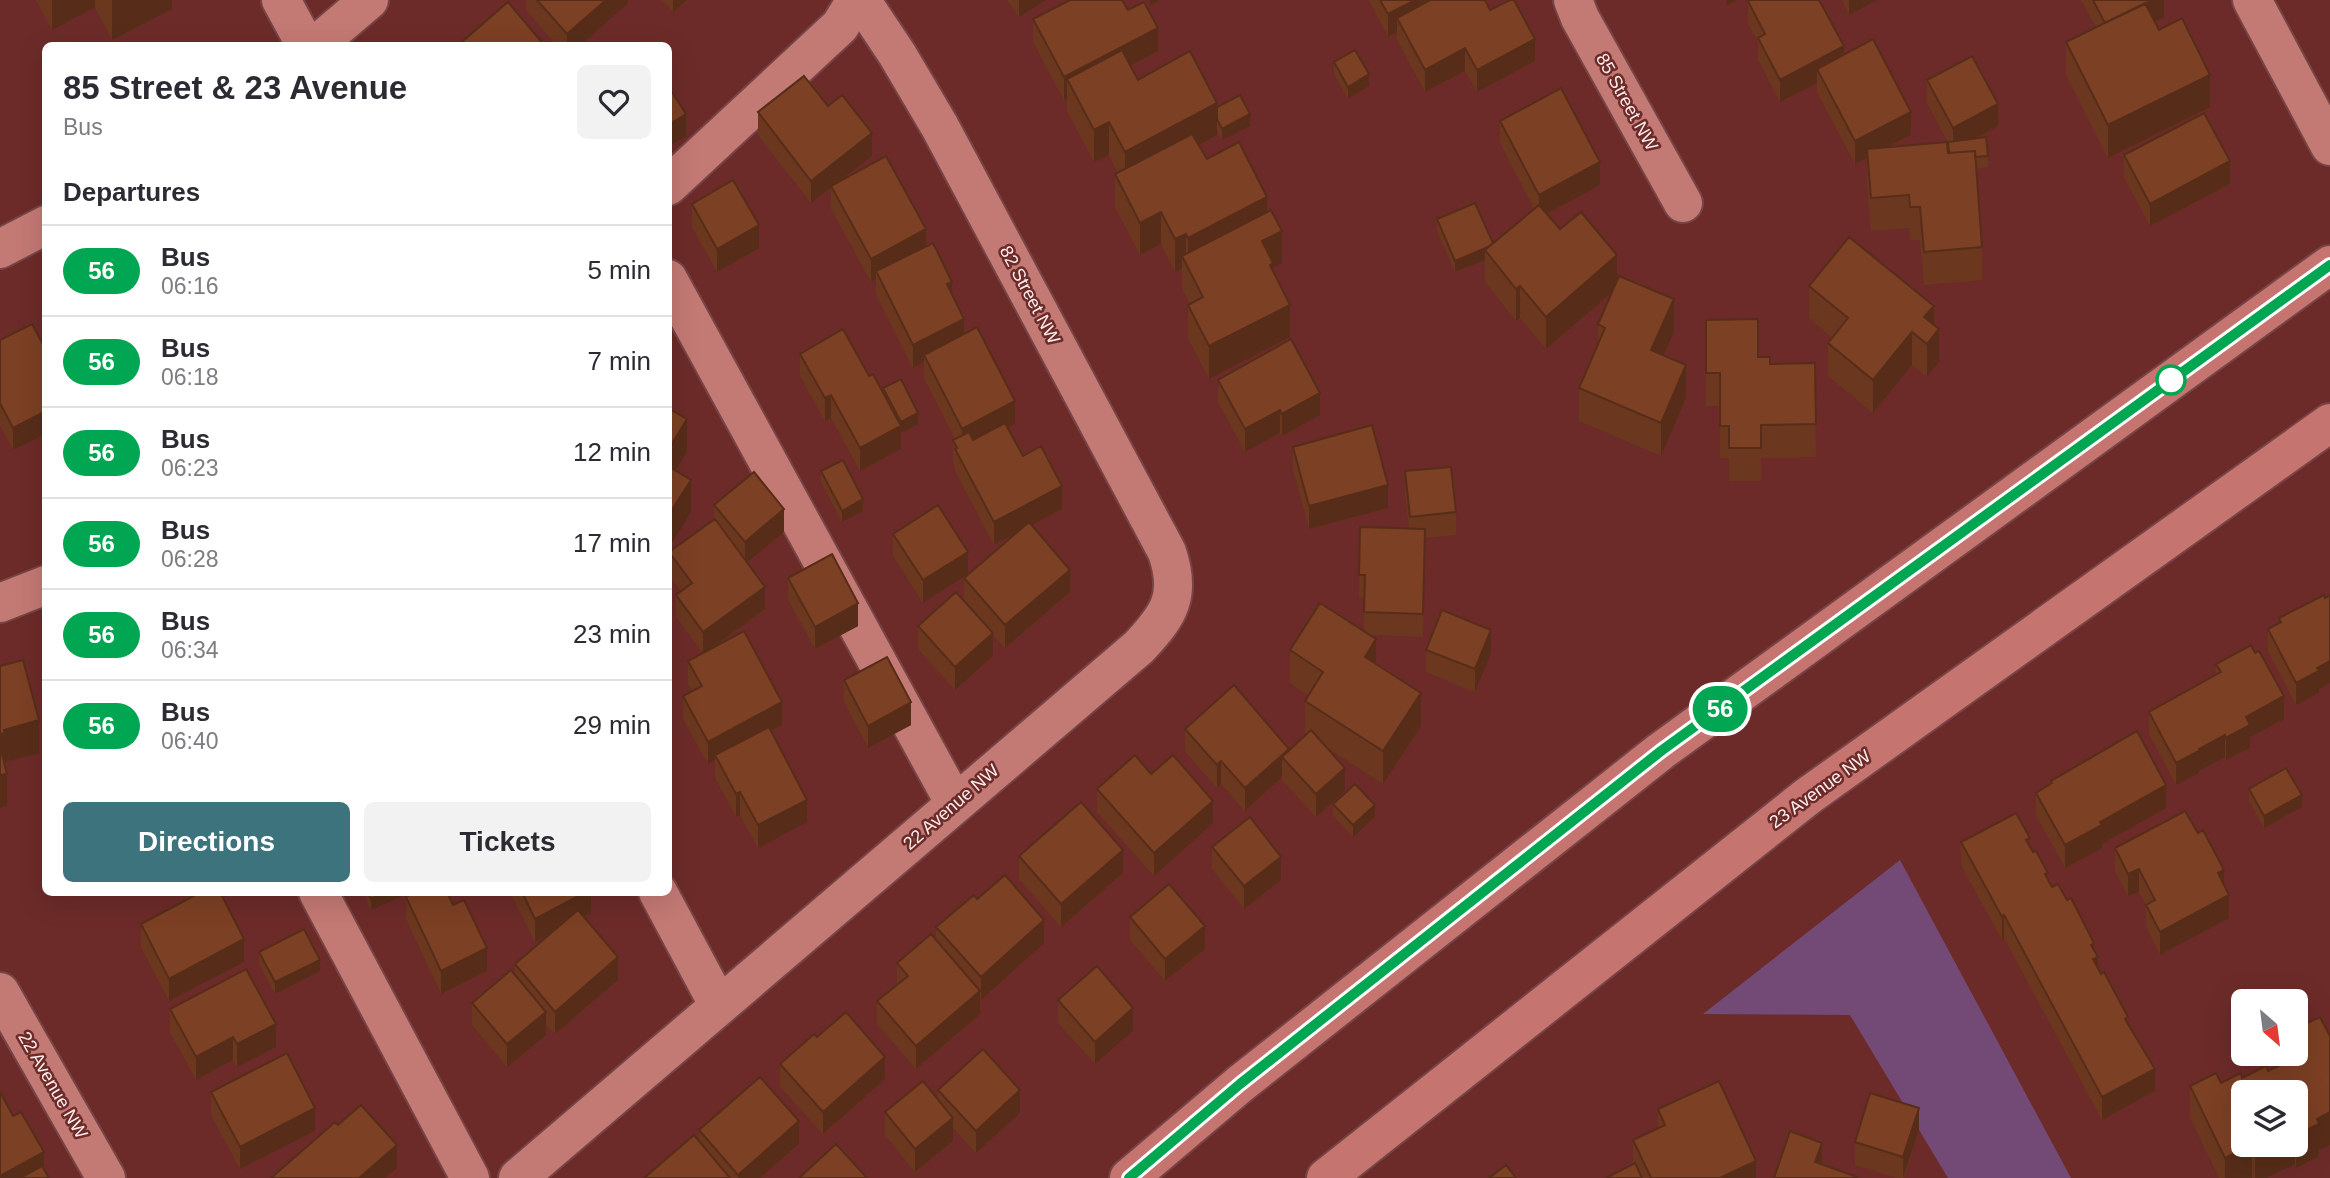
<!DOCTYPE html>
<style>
body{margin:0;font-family:Arial,sans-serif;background:#f2f2f3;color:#2b2b33;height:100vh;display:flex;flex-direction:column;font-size:26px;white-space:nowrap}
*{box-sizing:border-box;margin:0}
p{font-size:23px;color:#7c7c81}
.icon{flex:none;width:38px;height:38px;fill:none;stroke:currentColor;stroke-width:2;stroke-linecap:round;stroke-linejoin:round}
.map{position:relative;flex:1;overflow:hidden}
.panel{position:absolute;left:42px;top:42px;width:630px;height:854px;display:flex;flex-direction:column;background:#fff;border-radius:10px;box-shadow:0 7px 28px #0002}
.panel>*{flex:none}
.badge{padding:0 14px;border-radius:23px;font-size:24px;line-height:46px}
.needle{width:46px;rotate:152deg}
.controls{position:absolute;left:2231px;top:989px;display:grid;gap:14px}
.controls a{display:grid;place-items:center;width:77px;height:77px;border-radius:10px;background:#fff;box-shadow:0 7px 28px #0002;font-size:35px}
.map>.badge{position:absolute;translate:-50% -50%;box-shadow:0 0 0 4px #fff}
h2{padding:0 21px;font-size:26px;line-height:63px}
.round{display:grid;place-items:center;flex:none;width:74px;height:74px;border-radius:10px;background:#f2f2f3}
.head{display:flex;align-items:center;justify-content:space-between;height:119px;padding:0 21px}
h1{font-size:33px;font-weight:600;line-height:52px}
.button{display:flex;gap:14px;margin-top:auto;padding:14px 21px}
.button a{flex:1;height:80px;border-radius:10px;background:#3d737d;color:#fff;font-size:28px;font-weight:600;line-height:80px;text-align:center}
.button a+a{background:#f2f2f3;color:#2b2b33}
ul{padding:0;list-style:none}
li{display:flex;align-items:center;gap:21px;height:91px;padding:0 21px;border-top:2px solid #e1e1e2}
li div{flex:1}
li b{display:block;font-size:26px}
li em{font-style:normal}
li .badge{min-width:77px;font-weight:700;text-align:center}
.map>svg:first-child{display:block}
.green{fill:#734a76}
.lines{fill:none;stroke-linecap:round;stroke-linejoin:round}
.minor-casing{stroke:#774445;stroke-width:42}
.major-casing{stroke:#774445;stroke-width:42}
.minor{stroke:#c37974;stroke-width:38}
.major{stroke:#c6746f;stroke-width:38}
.wall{fill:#6b371f;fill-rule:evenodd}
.shaded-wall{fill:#572d19}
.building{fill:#7c4024;stroke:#572d19;stroke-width:2}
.line-casing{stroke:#fff;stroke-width:16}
.line{stroke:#00a651;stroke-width:10}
.stop-dot{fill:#fff;stroke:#00a651;stroke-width:3.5}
.labels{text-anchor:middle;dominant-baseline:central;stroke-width:5;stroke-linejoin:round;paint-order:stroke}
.street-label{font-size:18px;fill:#feedeb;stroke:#6c2b29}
</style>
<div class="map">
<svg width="2330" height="1178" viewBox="0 0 2330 1178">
<rect width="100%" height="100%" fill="#6c2b29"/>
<path class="green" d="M1900,860L2071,1178H1948L1850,1015L1703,1014Z"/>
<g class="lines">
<defs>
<path id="minor" d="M281,0L306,46
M1573,0L1580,18L1683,203
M2252,0L2330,146
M315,46L369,0
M668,186L840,26L856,0
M0,249L46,225
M668,279L955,804
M0,603L46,585
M318,892L470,1178
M658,892L719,1006
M0,992L106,1178
M518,1178L1139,647C1169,615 1182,596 1167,552L940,127L897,54L861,0"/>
<path id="major" d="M1129,1178L1240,1084L1661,751L2330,265
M1326,1178L1808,796L2330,423"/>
</defs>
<use href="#minor" class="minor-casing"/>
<use href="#major" class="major-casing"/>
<use href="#minor" class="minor"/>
<use href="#major" class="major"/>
</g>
<path class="wall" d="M36,0H172V9L112,40L95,7L52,30Z
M526,0H628V3L580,46H557L526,10Z
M662,0H687L673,12Z
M1007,0H1046L1019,17Z
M1369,0H1485L1490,10L1535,61L1477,92L1465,71L1425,92L1397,40V32L1388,37Z
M1842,0H1877L1849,15Z
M2081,0H2164V17L2154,22L2159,30L2210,107L2108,158L2066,74V42L2096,27Z
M1748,1L1844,55L1911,135L1886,148L1948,142L1927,103V80L1998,126L1974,139L1988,156V167L1976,169L1982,247V280L1924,285L1920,240H1910L1909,228L1871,231L1867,182V158L1855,164L1817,92V83L1780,102L1758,60V42L1748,24Z
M1128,10L1158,51L1130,65L1138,80L1217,107L1250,126L1222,140L1217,130V135L1199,145L1207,159L1267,212L1282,263L1273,268V270L1290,337L1209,379L1188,338V305L1190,304L1182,288V268L1175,272L1161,244L1140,255L1115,207V174L1118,173L1109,155L1094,162L1067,111V98L1064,100L1033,42V19Z
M1334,62L1369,86L1348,99L1334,74Z
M828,106L872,156L837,183L926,246L952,295L964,333L1015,424L1008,427L1023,456L1062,509L1032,525L1070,592L1005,648L993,635V656L955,690L918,649V626L964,601V578L1015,534L994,545L955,471V467L953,463V440L955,439L924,378V362L913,368L876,294V279L871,282L831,209V187L811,203L758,135V112Z
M1500,121L1600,185L1546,213L1560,229L1674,332L1663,355L1686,398L1661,456L1579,421V388L1598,344V324L1611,293L1546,349L1520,318L1516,321L1485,282V260L1455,272L1437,231V219L1493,243L1534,209L1500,143Z
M2124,155L2230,184L2150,226L2124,177Z
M692,204L759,248L717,272L692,227Z
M1809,286L1934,325L1939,362L1927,377L1912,365L1873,413L1828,376V343L1832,338L1809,318Z
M1706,320L1758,357L1770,364L1815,363L1816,457L1761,458V481H1729V458H1720V406H1706Z
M0,340L46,350V434L13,450L0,425Z
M800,354L869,376L883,392V388L918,424L901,433V449L860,471L831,418L825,421L800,376Z
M1218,380L1320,415L1282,436L1280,433L1245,452L1218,402Z
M1293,447L1388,508L1309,529L1293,470Z
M821,471L863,511L842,522L821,482Z
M1405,471L1456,512V535L1425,538L1423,637L1370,635L1376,664L1421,726L1383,784L1326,747L1345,791L1316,817L1282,780V777L1245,811L1221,784L1217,788L1185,752V729L1289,751L1307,735L1305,733V701L1308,695L1290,683V650L1364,631V598H1359L1360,527L1409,528L1405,494Z
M714,505L784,532L747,562L765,609L713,648L782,725L771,731L807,822L758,848L740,815L736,817L715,778V760L708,764L683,719V696L692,691L688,684V661L703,653L676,617V595L681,591L669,575V552L714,520Z
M938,505L923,603L893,556V534Z
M788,578L858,626L815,649L788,600Z
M2325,598L2319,693L2296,705L2268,652V629L2279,624V618Z
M1426,650L1491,653L1475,692L1426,672Z
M2216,664L2284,719L2250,737V748L2226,760L2225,757L2199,771V773L2176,785L2149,734V712L2216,675Z
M844,680L911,725L868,748L844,702Z
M2051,781L2166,808L2102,844V848L2065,868L2036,815V793L2051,784Z
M1097,789L1213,823L1154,876L1097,812Z
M2249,789L2302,807L2264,828L2249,801Z
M1333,804L1375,817L1353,837L1333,816Z
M1961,842L2030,846L2052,887L2094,951L2098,967L2128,1025L2155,1091L2102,1120L2004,938L2002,940L1961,865Z
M1212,847L1281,880L1244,909L1212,869Z
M2115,848L2224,886L2229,918L2160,955L2146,927V905L2139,892L2128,896L2115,871Z
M1019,856L1123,873L1061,927L1019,879Z
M363,892H405V895L371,910Z
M510,892H591V913L583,917L618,980L555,1034L546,1024V1035L507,1067L472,1025V1003L515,975V964L551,934L535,942Z
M406,897L487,971L441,994L406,919Z
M977,899L1044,943L981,1000L980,999V1014L916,1069L877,1024V1001L897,984V963L936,940V927Z
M1130,917L1205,949L1165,981L1130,940Z
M141,924L244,962L169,1001L141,947Z
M259,952L320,971L275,994L259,964Z
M1058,1000L1133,1031L1095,1064L1058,1023Z
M170,1009L276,1047L237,1067L233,1060L196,1080L170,1032Z
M2320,1017L2319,1156L2296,1168L2295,1164L2266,1178H2219L2190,1118V1086L2221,1083L2268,1071L2277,1067V1054H2296L2298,1041V1027ZM2296,1092V1144H2244Z
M817,1037L885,1079L823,1134L780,1087V1064Z
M938,1090L1020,1113L976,1153L953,1128V1141L915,1172L885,1135V1112L938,1100Z
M211,1092L315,1131L240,1169L211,1115Z
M1658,1109L1756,1178H1606L1633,1164V1140L1658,1128Z
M699,1130L799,1144L760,1178H644L699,1141Z
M1919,1130L1904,1178H1897L1855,1165V1142Z"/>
<path class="shaded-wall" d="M52,0H95V7L52,30Z
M112,0H172V9L112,40Z
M606,0H628V3L580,46H567V34Z
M673,0H687L673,12Z
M1019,0H1046L1019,17Z
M1150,0H1160L1150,6Z
M1415,0H1460L1397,18V32L1388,37V14Z
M1726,0H1737L1726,6Z
M1849,0H1877L1849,15Z
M2153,0H2164V17L2106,47V24Z
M1158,28V51L1075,94L1067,79V98L1064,100V77Z
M1535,39V61L1477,92V70Z
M1844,46V69H1817V83L1780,102V80Z
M1465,48V71L1425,92V70Z
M1369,74V86L1348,99V87Z
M2210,75V107L2108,158V125Z
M1217,103V135L1125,185V152Z
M1998,104V126L1953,150V128Z
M1911,112V135L1867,157V149V158L1855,164V141Z
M686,114V136L668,147V125Z
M1250,114V126L1222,140V129Z
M1109,122V155L1094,162V130Z
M872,133V156L811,203V181Z
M2230,161V184L2150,226V204Z
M1600,162V185L1539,218V195Z
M1267,197V229L1188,271V238Z
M1161,212V244L1140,255V223Z
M759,225V248L717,272V249Z
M926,229V252L876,271V279L871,282V259Z
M1282,231V263L1273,268V296L1262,241Z
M1186,234V264L1182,256V268L1175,272V239Z
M1493,245L1485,250V260L1455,272V261Z
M1617,255V288L1546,349V317Z
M952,282V304L947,284Z
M1520,286V318L1516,321V289Z
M1674,299V332L1651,383V350Z
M1290,305V337L1209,379V346Z
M1934,306V335L1939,329V362L1927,377V344L1924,317Z
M964,319V342L924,355V362L913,368V345Z
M1912,332V365L1873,413V380Z
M1686,365V398L1661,456V423Z
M1320,393V415L1282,436V414Z
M831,395V418L825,421V398Z
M1015,401V424L962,451V429Z
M1280,410V433L1245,452V429Z
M46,411V434L13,450V428Z
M918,413V424L901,433V449L860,471V448L901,427V422Z
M687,419V452L668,482V450Z
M691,480V512L668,549V516Z
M1388,485V508L1309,529V506Z
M1062,486V509L994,545V522Z
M863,499V511L842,522V511Z
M784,509V532L745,564V542Z
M968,552V574L923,603V580Z
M1070,570V592L1005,648V625Z
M765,587V609L703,655V632Z
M858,603V626L815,649V627Z
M1491,630V653L1475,692V669Z
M993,633V656L955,690V667Z
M1376,639V672L1365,657Z
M2330,661V683L2319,689V693L2296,705V683L2317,668Z
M1421,693V726L1383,784V751Z
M2284,696V719L2250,737V748L2226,760V738L2246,717Z
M782,702V725L718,759L715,755V760L708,764V742Z
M911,702V725L868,748V726Z
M39,720V753L5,762V766L0,767V734L4,730Z
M2225,735V757L2199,771V773L2176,785V763L2199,749Z
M1289,749V764L1282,757V777L1245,811V788Z
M1221,761V784L1217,788V765Z
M1345,768V791L1316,817V794Z
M7,774V806L0,808V775Z
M2166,785V808L2102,844V848L2065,868V845L2100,822Z
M740,792V815L736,817V794Z
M2302,795V807L2264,828V816Z
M807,800V822L758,848V825Z
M1213,801V823L1154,876V853Z
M1375,805V817L1353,837V825Z
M1123,850V873L1061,927V904Z
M1281,857V880L1244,909V886Z
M2139,869V892L2128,896V874Z
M2224,870V893L2218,873Z
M385,892H405V895L371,910V899Z
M586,892H591V913L535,942V919Z
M2229,895V918L2160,955V932Z
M2004,915V938L2002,940V917Z
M1044,920V943L981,1000V977Z
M1205,926V949L1165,981V959Z
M244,939V962L169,1001V979Z
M2094,943V958L2098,957V979L2091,945Z
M487,948V971L441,994V971Z
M618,957V980L555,1034V1012Z
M320,960V971L275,994V982Z
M980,991V1014L916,1069V1046Z
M1133,1008V1031L1095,1064V1042Z
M546,1012V1035L507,1067V1044Z
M276,1024V1047L237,1067V1044Z
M233,1037V1060L196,1080V1057Z
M885,1057V1079L823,1134V1112Z
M2155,1069V1091L2102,1120V1097Z
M1020,1090V1113L976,1153V1131Z
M315,1108V1131L240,1169V1147Z
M1919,1108V1130L1903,1178V1157Z
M2330,1112V1145L2319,1150V1156L2296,1168V1135L2317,1119Z
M953,1118V1141L915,1172V1149Z
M799,1121V1144L760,1178H738V1175Z
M1822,1143V1166L1815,1162Z
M2268,1144H2295V1164L2266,1178H2255V1151Z
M397,1145V1168L385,1178H359Z
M2252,1145V1178H2225V1158Z
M44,1152V1175L38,1178H0V1176Z
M1756,1161V1178H1720Z"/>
<path class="building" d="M537,0H606L567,34Z
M1070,0H1122L1128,10L1144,2L1158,28L1064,77L1033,19Z
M1380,0H1415L1388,14Z
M1430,0H1485L1490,10L1510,0H1514L1535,39L1477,70L1465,48L1425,70L1397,18Z
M1750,0H1819L1844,46L1780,80L1758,38L1765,34L1748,1Z
M2093,0H2153L2105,23Z
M508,2L545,46H467L463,41Z
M2145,3L2159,30L2182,18L2210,75L2108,125L2066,42Z
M1873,39L1911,112L1855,141L1817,69Z
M1122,50L1138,80L1190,51L1217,103L1125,152L1109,122L1094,130L1067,79Z
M1355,50L1369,74L1348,87L1334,62Z
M1972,56L1998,104L1953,128L1927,80Z
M804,76L828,106L842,95L872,133L811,181L758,112Z
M668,86L686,114L668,125Z
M1561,88L1600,162L1539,195L1500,121Z
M1240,95L1250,114L1222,129L1217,119V107Z
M2204,113L2230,161L2150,204L2124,155Z
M1192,134L1207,159L1239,142L1267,197L1188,238L1186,234L1175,239L1161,212L1140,223L1115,174Z
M1986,137L1988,156L1975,157V151L1949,153L1948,142Z
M1947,142L1948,153L1975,151L1982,247L1924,252L1920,207H1910L1909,195L1871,198L1867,149Z
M886,156L926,229L871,259L831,186Z
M733,180L759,225L717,249L692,204Z
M1475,203L1493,243L1488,247L1455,261L1437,219Z
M1539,205L1560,229L1581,212L1617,255L1546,317L1520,286L1516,289L1485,250Z
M1271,210L1282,231L1262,241L1273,263L1270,265L1290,305L1209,346L1188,305L1203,297L1182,256Z
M1849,237L1934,306L1924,317L1939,329L1927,344L1912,332L1873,380L1828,343L1848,318L1809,286Z
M933,243L952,282L947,284L964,319L913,345L876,271Z
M1619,276L1674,299L1651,350L1686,365L1661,423L1579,388L1605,328L1598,324Z
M1758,319V357H1770V364L1815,363L1816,424L1761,425V448H1729V426H1720V373H1706V320Z
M32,324L46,350V411L13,428L0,403V340Z
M977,327L1015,401L962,429L924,355Z
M843,329L869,376L873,374L901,426L860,448L831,395L825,398L800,354Z
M1291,339L1320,393L1282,414L1280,410L1245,429L1218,380Z
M901,379L918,413L901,422L883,388Z
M668,408L687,419L668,450Z
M1005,423L1023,456L1041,446L1062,486L994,522L955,449L957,448L953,440L969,432L973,440Z
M1372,425L1388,485L1309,506L1293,447Z
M843,460L863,499L842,511L821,471Z
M668,466L691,480L668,516Z
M1451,467L1456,512L1410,517L1405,471Z
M754,472L784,509L745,542L714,505Z
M938,505L968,552L923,580L893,534Z
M715,519L765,587L703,632L676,595L692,583L669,552Z
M1029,522L1070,570L1005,625L964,578Z
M1360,527L1425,529L1423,614L1364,612L1365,575H1359Z
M832,554L858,603L815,627L788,578Z
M956,592L993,633L955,667L918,626Z
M2324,595L2325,598L2330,595V661L2317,668L2319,671L2296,683L2268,629L2281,622L2279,618Z
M1320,603L1376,639L1365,657L1421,693L1383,751L1305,701L1323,672L1290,650Z
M1442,610L1491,630L1475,669L1426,650Z
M744,631L782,702L708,742L683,696L702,686L688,661Z
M2251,645L2255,653L2259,651L2284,696L2246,717L2250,725L2226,738L2225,735L2199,749V751L2176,763L2149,712L2221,672L2216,664Z
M887,657L911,702L868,726L844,680Z
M23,660L39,720L4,730L5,733L0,734V666Z
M1234,685L1289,749L1245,788L1221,761L1217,765L1185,729Z
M769,727L807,800L758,825L740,792L736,794L715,755Z
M1311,730L1345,768L1316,794L1282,757Z
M2137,731L2166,785L2100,822L2102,825L2065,845L2036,793L2052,783L2051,781Z
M0,746L7,774L0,775Z
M1135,755L1151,774L1173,755L1213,801L1154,853L1097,789Z
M2286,768L2302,795L2264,816L2249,789Z
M1355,784L1375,805L1353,825L1333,804Z
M1081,802L1123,850L1061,904L1019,856Z
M2185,811L2198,833L2203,830L2224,870L2218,873L2229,895L2160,932L2146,905L2155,900L2139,869L2128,874L2115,848Z
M2016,813L2030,838L2026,840L2033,852L2036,851L2048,873L2045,874L2052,887L2058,884L2067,900L2071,898L2094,943L2091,945L2098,957L2093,959L2101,974L2104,972L2128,1017L2125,1019L2155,1069L2102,1097L2004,915L2002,917L1961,842Z
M1250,817L1281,857L1244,886L1212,847Z
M1005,875L1044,920L981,977L936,927L974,895L977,899Z
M1169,884L1205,926L1165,959L1130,917Z
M201,892H220L244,939L169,979L141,924Z
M369,892H385L371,899Z
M415,892H447L453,905L464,900L487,948L441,971L406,897Z
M522,892H586L535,919Z
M578,910L618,957L555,1012L515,964Z
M304,929L320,960L275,982L259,952Z
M931,934L980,991L916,1046L877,1001L908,976L897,963Z
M1097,966L1133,1008L1095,1042L1058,1000Z
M246,969L276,1024L237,1044L233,1037L196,1057L170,1009Z
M511,970L546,1012L507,1044L472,1003Z
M846,1012L885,1057L823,1112L780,1064L814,1034L817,1037Z
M2320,1017L2330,1036V1112L2317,1119L2319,1124L2296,1135V1092H2244V1144H2268L2255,1151L2252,1145L2225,1158L2190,1086L2216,1073L2221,1083L2241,1073L2242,1078L2266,1066L2268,1071L2283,1064L2278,1054H2296V1042L2303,1038L2298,1027Z
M983,1049L1020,1090L976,1131L938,1090Z
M287,1053L315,1108L240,1147L211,1092Z
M760,1077L799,1121L738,1175L699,1130Z
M923,1081L953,1118L915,1149L885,1112Z
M1719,1081L1756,1161L1720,1178H1651L1633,1140L1665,1125L1658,1109Z
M0,1092L13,1116L21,1112L44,1152L0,1176Z
M1870,1093L1919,1108L1903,1157L1855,1142Z
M361,1105L397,1145L359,1178H271L335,1122L338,1125Z
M1790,1131L1822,1143L1815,1162L1857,1177L1856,1178H1774Z
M694,1135L730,1178H644Z
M836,1144L867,1178H799Z
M1635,1163L1642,1178H1606Z
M1506,1165L1516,1178H1489Z
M42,1166L49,1178H20Z"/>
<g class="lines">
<defs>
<path id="line" d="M1129,1178L1240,1084L1661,751L2330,265"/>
</defs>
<use href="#line" class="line-casing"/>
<use href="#line" class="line"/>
</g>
<circle class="stop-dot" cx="2171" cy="380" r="14"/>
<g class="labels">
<g class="street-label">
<text transform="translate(1627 102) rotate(61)">85 Street NW</text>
<text transform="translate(1030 295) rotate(62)">82 Street NW</text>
<text transform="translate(1820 789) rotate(-36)">23 Avenue NW</text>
<text transform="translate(951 807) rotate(-41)">22 Avenue NW</text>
<text transform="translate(53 1085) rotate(60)">22 Avenue NW</text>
</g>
</g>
</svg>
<div class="controls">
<a><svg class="needle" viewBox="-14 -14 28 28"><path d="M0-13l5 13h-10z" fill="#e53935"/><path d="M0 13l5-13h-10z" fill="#7c7c81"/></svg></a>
<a><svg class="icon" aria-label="layers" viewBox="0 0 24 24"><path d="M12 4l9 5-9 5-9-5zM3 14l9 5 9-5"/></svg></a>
</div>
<b class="badge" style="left:1720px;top:709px;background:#00a651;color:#fff">56</b>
<section class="panel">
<div class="head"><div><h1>85 Street &amp; 23 Avenue</h1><p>Bus</p></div><a class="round"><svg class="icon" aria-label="heart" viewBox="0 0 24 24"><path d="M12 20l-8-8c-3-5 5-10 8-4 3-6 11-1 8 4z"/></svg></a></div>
<h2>Departures</h2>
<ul>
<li><span class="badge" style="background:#00a651;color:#fff">56</span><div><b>Bus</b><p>06:16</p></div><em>5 min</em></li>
<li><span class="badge" style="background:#00a651;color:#fff">56</span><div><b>Bus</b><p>06:18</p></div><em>7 min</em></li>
<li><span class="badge" style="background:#00a651;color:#fff">56</span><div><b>Bus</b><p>06:23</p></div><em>12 min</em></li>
<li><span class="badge" style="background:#00a651;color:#fff">56</span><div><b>Bus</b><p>06:28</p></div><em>17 min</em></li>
<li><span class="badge" style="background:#00a651;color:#fff">56</span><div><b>Bus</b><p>06:34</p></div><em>23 min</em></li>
<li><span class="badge" style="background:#00a651;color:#fff">56</span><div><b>Bus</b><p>06:40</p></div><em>29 min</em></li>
</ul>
<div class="button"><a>Directions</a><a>Tickets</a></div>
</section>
</div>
